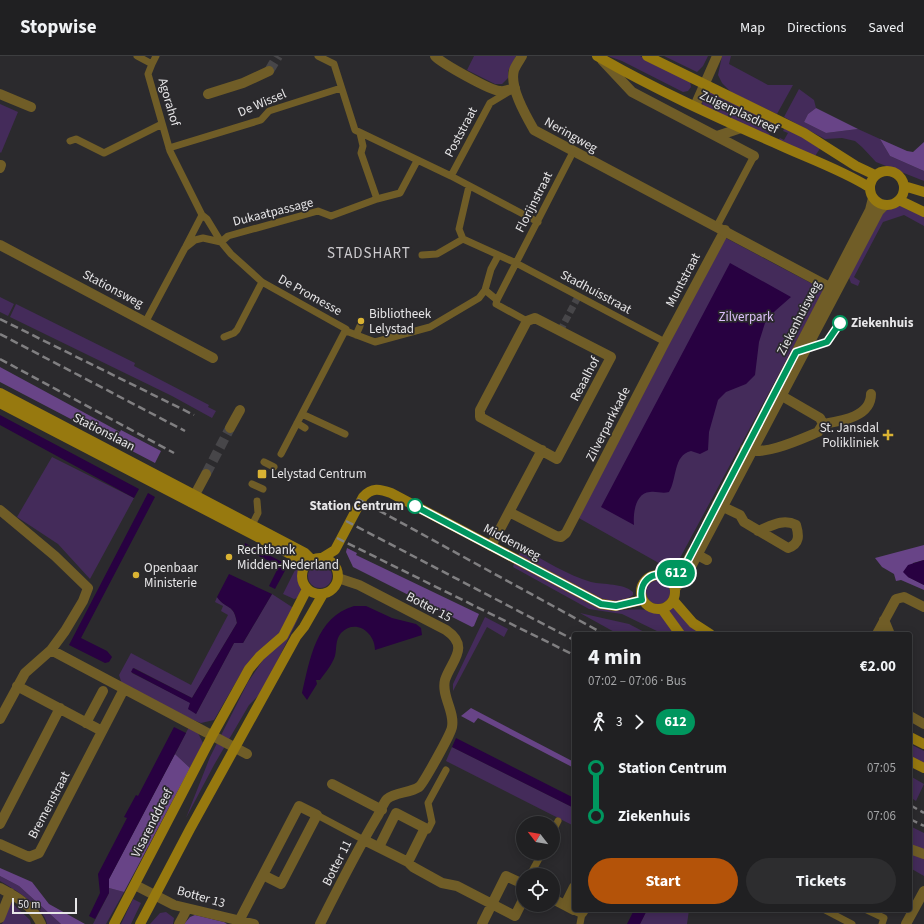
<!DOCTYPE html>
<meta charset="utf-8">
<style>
body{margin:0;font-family:"Source Sans 3",sans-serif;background:#2d2d2f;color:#f1f3f6;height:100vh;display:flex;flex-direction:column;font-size:15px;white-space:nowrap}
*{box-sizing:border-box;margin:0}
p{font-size:13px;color:#a2a3a5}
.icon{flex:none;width:22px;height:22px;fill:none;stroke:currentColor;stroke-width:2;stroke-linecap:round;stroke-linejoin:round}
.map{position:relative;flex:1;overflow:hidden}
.drawer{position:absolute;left:572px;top:576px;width:340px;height:280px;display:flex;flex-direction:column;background:#202022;border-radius:4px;box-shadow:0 2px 10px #0003,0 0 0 1px #3d3e40}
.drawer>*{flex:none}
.badge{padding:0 8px;border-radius:13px;font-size:14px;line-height:26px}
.needle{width:26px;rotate:301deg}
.tools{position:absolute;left:516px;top:760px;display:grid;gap:8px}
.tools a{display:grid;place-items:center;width:44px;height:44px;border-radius:50%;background:#202022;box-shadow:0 2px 10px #0003,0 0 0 1px #3d3e40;font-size:20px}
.scale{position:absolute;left:12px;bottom:10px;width:65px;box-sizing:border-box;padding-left:4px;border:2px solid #e7e6e8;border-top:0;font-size:11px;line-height:14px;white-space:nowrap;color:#e7e6e8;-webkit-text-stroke:3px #2b2a2d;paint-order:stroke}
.map>.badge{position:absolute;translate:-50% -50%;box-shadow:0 0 0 2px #fff}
.legs{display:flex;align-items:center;gap:6px;height:44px;padding:0 16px;font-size:13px}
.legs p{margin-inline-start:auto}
.head{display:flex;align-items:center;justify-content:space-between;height:68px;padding:0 16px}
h1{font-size:22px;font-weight:700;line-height:30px}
.button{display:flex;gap:8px;margin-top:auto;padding:8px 16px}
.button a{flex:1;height:46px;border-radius:24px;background:#b45309;color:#fff;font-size:16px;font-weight:700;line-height:46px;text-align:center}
.button a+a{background:#2d2d2f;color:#f1f3f6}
ul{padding:0 16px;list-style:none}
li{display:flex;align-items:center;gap:14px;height:48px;font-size:15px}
li i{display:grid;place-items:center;width:6px;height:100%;margin:0 5px;background:currentColor}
li i::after{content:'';width:10px;height:10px;margin:-5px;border:3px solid;border-radius:50%;background:#202022}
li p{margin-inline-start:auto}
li:first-child i{background:linear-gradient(#0000 50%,currentColor 0)}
li:last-child i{background:linear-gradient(currentColor 50%,#0000 0)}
header{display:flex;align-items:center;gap:24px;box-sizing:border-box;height:56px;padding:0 20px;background:#202022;border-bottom:1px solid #3d3e40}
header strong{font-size:19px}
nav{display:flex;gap:22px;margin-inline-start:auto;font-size:14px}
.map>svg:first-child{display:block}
.green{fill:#442b5a}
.forest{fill:#684487}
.water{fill:#280141}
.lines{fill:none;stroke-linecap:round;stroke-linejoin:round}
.pedestrian-tunnel{stroke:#474649;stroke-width:7;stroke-dasharray:7 3.5;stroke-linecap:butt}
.minor-tunnel{stroke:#474649;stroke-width:10;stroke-dasharray:10 5;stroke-linecap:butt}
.pedestrian{stroke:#705d27;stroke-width:7}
.minor{stroke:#705d27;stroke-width:10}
.tertiary{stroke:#705d27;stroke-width:10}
.secondary{stroke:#97790f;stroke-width:10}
.rail{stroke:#807f81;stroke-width:2.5;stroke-dasharray:8 4;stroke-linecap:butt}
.line-1-casing{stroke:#fff;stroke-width:9}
.line-1{stroke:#00965e;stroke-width:6}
.poi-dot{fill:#dab333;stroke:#2b2a2d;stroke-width:1.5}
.stop-1-dot{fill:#fff;stroke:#00965e;stroke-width:2}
.labels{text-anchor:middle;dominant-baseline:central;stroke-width:3.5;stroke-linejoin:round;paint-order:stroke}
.street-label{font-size:13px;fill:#e7e6e8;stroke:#2b2a2d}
.poi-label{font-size:13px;fill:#e7e6e8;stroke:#2b2a2d;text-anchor:start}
.park-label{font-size:13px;fill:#dec1fb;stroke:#2b2a2d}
.stop-label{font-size:13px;font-weight:bold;fill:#e7e6e8;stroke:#2b2a2d;text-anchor:start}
.quarter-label{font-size:15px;letter-spacing:1px;fill:#cdcbcf;stroke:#2b2a2d}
</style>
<header>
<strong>Stopwise</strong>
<nav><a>Map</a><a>Directions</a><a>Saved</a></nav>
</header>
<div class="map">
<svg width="924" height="868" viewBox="0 0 924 868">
<rect width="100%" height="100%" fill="#2b2a2d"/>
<path class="green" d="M474,0H516L508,15V22L502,28H495L467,14Z
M608,0H640L690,25L691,31L688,35L683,36L622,5Z
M664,0H708L703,10L697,16Z
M722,0H731L729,8L768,29H793L777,58L732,37L722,27L718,19Z
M799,33L814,44L816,52L808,58L804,66L826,77L858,73L880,83L890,100L924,115V125L876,106L862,91L855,85L842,82L825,83L784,61Z
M709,35L776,66L774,70L769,68L766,75L770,78L768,81L703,50L702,46Z
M0,48L18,56L1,97L0,96Z
M785,71L821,91L815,100L777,86L780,82L784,84L788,77L783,75Z
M898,150H904L924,160V170L904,159L883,166L854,221L860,225L858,230L851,227L848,219L877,163L888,153Z
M724,181L824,234L673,515L577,461Z
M0,241L14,248L8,260L0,256Z
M16,248L135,307L134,310L209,349L208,351L216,355L212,362L172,340L10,261Z
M52,401L134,442L90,523L58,488L17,461Z
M522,492C544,504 567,519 591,526C604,529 623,527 633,536V539C623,547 612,546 600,542L518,500Z
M291,503C301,513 306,531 297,542L294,543L283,538L295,514Z
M514,507L607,554C622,556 651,549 663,560C668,565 672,572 676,578H663L622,558L589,553L513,511Z
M308 520a12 12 0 1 1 24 0a12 12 0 1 1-24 0Z
M646 536a12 12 0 1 1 24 0a12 12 0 1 1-24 0Z
M272,538L295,553L282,574L240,619L214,664L201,667L193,664L122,628L119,619L131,597L191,629L228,559L221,555L223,550L215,546L217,541C226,554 234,547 237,567L192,642L134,612L132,617L191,647L196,658L234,587H243Z
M674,550L698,576L699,578H685L669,554Z
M580,557L629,568L648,578H618Z
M300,559L262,636L249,649L214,709L186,762L210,701L248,626L265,601L291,573Z
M485,561L508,573L504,581L487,571L453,635V628Z
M189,671L198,677L203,687L190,712L175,698Z
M910,688L924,695V709L910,701Z
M452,691L574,752V770L446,705Z
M910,720L924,728L916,745L910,741Z
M910,770L924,777V794L910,789Z
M910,797L924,802V820L910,812Z
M0,820L19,830L61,868H47C45,852 13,832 0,825Z
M109,832L124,836L106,868H93L109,837Z
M133,843L141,847L131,868H121Z
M11,846L30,864L31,868H2Z
M647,854H689L687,868H640Z
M166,856L174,862L173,868H150L160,857Z"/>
<path class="forest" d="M816,52L858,73L826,77L804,66L808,58Z
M880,83L907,95L913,96L924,86V115L890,100Z
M0,311L120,376L121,374L161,395L155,407L0,326Z
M924,489V504L913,507L908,521L924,529V534L901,524L896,525L894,518L882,511L875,502Z
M347,492L357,497L356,499L479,558L474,570L472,571L353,511L346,496Z
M471,652L574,706V712L478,662L474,667L461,660Z
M175,698L190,712L124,836L109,832V823Z
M0,812L32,826L49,848L85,868H61L19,830L0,820Z
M195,859L224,866L227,868H184L190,861Z"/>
<path class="water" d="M730,207L791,241L775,255L765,267L759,286L755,319L746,328L726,336L718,344L709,376L708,394L700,398L691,395C673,399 677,424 669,436C662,438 657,435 650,436C635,437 633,458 634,469L601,451Z
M0,359L139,433L134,442L0,369Z
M148,437L155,441L81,582L107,595L112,601L109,606L105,607L69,589Z
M245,487L288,509L275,533L269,530L279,510L243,492Z
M924,504V529L908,521L903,516L908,509Z
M229,518L272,538L243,587H234L196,658L188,653L190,647L131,616L133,612L192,642L237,567C234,547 226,554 217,541Z
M354,550H366L392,562L416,568L421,572L422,579L375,594C375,576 355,562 341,577C335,584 337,592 335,600C332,609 325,617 320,624H316L317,628L307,644L302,637C310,603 316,561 354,550Z
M174,671L186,677L109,823V837L95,863L89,860L100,837L98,818L127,762L124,761L136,739L138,740Z
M456,682L574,742V752L452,691Z
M634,854H647L640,868H627Z"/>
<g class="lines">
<path class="pedestrian-tunnel" d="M560,275L578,241"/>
<path class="minor-tunnel" d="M269,15L278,0
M206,418L230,372"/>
<path class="pedestrian" d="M137,0L152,8L148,18L170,95L202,159L186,190
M318,0L334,8L355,74L451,120L538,166
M152,8L156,0
M360,77L363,90L361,97L377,143L400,137L417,105
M70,85L76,83L104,97L162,68
M169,92L261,64L269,55L341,32
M451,120L490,47L510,35
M202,159L207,163L221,186L228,180L318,155L331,160L377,143
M717,170L754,100
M463,183L516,207L665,286
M422,199L437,198L463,183L459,173L469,130
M485,234L497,244L496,248L527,265
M497,244L573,96
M146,265L185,192L195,184L203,182L221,186L231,198L262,226L346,273L281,398
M346,275L375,286L430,271L479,242L485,234L491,213L498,200
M356,279L360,270
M224,281L234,277L237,274L262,226
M302,358L345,378
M297,367L305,372
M264,406L274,411
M252,428L263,433
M250,473L258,457L257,445
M317,759L364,784
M425,772L428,774L432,766L428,747L446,714
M553,775L558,765
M530,819L542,797
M825,854L852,868
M867,854L884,862L882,868
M580,868L582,857"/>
<path class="minor" d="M602,4L632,36L754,100
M0,38L31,51
M208,38L243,27L269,15
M717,80L741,72
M0,112L1,109
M0,189L213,302
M535,262L611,301L557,403L480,361V354L527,265Z
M823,368C841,365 871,361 871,338
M230,372L240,354
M745,393C763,401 801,383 818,376L823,368L820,362L782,340
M191,446L206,418
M717,448L740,459L744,466L788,492C800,488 799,479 796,469C783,462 771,470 758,475
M0,454L55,500L88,532L83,545L65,575L51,594L25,617L0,663
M509,456L556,480L561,481L566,477L665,286L725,174
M491,490L542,394
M692,496L707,504
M884,564L889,576L888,578
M877,578L896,543L904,541L924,551
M51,594L247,698
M17,630L102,675
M910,660L924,668
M86,667L103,635
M332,728L382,754
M0,768L60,652
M364,784L408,806L413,811L442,827L457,830L515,860L523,844
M0,788L29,801L39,797L124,633
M379,791L396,757L425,772L408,806
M910,793L924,798
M135,829L174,849L254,868
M0,832C17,841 33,850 41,868
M553,843L574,854
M565,849L574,831
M575,854L582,857L584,854
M0,862L10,837
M239,865L299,750L317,759L281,828L263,819
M179,868L187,853
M320,868C338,832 356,796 377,761C380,757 383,747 387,743C395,736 410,737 419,731C423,728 451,678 452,671C455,655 441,640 445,624C451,605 471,591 446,574L359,529L338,522
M482,868L506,820L523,828"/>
<path class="tertiary" d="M435,0C441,7 491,35 500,35C505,36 511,33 515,32
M522,0C519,5 516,9 514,14C509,31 526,60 534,74L835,234
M695,50L717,0
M707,468L870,154L873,142
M669,523L686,508L691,498
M675,533L692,509L879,155L885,149
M906,868L924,835"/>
<path class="secondary" d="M597,0C654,33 716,61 775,87C807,102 840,113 869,131
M647,0L804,77L856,110L875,119
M870 132a17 17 0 1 1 34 0a17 17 0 1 1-34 0Z
M904,130L924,136
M899,144L924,156
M0,337L305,497L312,504
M0,347L294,500L304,512
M322,502L335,494L363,441C372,431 380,433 391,437L601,548L616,550L642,544
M302 520a18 18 0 1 1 36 0a18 18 0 1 1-36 0Z
M641 536a17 17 0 1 1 34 0a17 17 0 1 1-34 0Z
M673,544L693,567L710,578
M662,553L680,578
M910,681L924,688
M910,705L924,712
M114,868L213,678L249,613L260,600L283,580L307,533
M140,868L190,773L296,581L304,571L323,538"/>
<path class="rail" d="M0,263L194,359
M0,278L185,375
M0,303L174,397
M358,443L604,578
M346,465L574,584
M337,482L574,599
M910,749L924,757
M910,763L924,770"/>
</g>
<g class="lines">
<defs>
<path id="line-1" d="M415,450L601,548L616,550L642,544C638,526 653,512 669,523L686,508L796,296L827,286L840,267"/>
</defs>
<use href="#line-1" class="line-1-casing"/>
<use href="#line-1" class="line-1"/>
</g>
<g class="poi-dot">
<circle cx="361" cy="265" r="4"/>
<path d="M886 373h4v4h4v4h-4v4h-4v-4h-4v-4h4z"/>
<rect x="257" y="413" width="10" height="10" rx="2"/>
<circle cx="229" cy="501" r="4"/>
<circle cx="136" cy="519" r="4"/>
</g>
<g class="stop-1-dot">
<circle cx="840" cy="267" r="7"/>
<circle cx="415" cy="450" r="7"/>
</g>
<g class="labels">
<g class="street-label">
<text transform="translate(169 46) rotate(74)">Agorahof</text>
<text transform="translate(262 47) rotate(-23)">De Wissel</text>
<text transform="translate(739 56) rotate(25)">Zuigerplasdreef</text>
<text transform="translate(461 76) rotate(-62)">Poststraat</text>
<text transform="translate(571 79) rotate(29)">Neringweg</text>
<text transform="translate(534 146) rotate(-63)">Florijnstraat</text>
<text transform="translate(273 156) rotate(-14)">Dukaatpassage</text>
<text transform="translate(683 224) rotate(-62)">Muntstraat</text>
<text transform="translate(113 233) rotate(28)">Stationsweg</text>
<text transform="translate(596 236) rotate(28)">Stadhuisstraat</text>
<text transform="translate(310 239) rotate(29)">De Promesse</text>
<text transform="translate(799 262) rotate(-63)">Ziekenhuisweg</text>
<text transform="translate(585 323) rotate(-62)">Reaalhof</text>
<text transform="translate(608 368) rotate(-63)">Zilverparkkade</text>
<text transform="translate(104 376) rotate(27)">Stationslaan</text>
<text transform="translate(512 486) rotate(28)">Middenweg</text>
<text transform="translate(429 551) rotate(28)">Botter 15</text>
<text transform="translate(49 749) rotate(-62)">Bremenstraat</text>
<text transform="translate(152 767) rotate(-63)">Visarenddreef</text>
<text transform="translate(337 807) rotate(-63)">Botter 11</text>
<text transform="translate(201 841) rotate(16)">Botter 13</text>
</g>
<g class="poi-label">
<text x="369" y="258">Bibliotheek<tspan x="369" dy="15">Lelystad</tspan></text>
<text x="879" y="372" text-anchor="end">St. Jansdal<tspan x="879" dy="15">Polikliniek</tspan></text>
<text x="271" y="418">Lelystad Centrum</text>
<text x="237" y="494">Rechtbank<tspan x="237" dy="15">Midden-Nederland</tspan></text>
<text x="144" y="512">Openbaar<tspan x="144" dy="15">Ministerie</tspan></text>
</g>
<g class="park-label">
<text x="746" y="261">Zilverpark</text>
</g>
<g class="stop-label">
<text x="851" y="267">Ziekenhuis</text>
<text x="404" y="450" text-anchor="end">Station Centrum</text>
</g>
<g class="quarter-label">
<text x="369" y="197">STADSHART</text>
</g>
</g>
</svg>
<div class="tools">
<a><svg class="needle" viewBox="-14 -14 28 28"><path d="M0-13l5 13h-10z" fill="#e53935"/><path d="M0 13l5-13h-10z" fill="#a2a3a5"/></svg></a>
<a><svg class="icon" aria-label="locate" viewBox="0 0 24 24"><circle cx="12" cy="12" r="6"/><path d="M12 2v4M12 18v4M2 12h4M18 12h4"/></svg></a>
</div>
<div class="scale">50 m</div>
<b class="badge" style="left:676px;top:517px;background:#00965e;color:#fff">612</b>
<section class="drawer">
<div class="head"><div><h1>4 min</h1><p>07:02 – 07:06 · Bus</p></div><b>€2.00</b></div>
<div class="legs"><svg class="icon" aria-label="walk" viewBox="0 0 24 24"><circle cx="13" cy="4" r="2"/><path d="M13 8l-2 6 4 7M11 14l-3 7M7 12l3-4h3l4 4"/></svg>3<svg class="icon" aria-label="forward" viewBox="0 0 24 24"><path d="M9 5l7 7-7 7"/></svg><b class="badge" style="background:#00965e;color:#fff">612</b></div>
<ul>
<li><i style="color:#00965e"></i><b>Station Centrum</b><p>07:05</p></li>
<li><i style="color:#00965e"></i><b>Ziekenhuis</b><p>07:06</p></li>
</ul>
<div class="button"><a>Start</a><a>Tickets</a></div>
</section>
</div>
